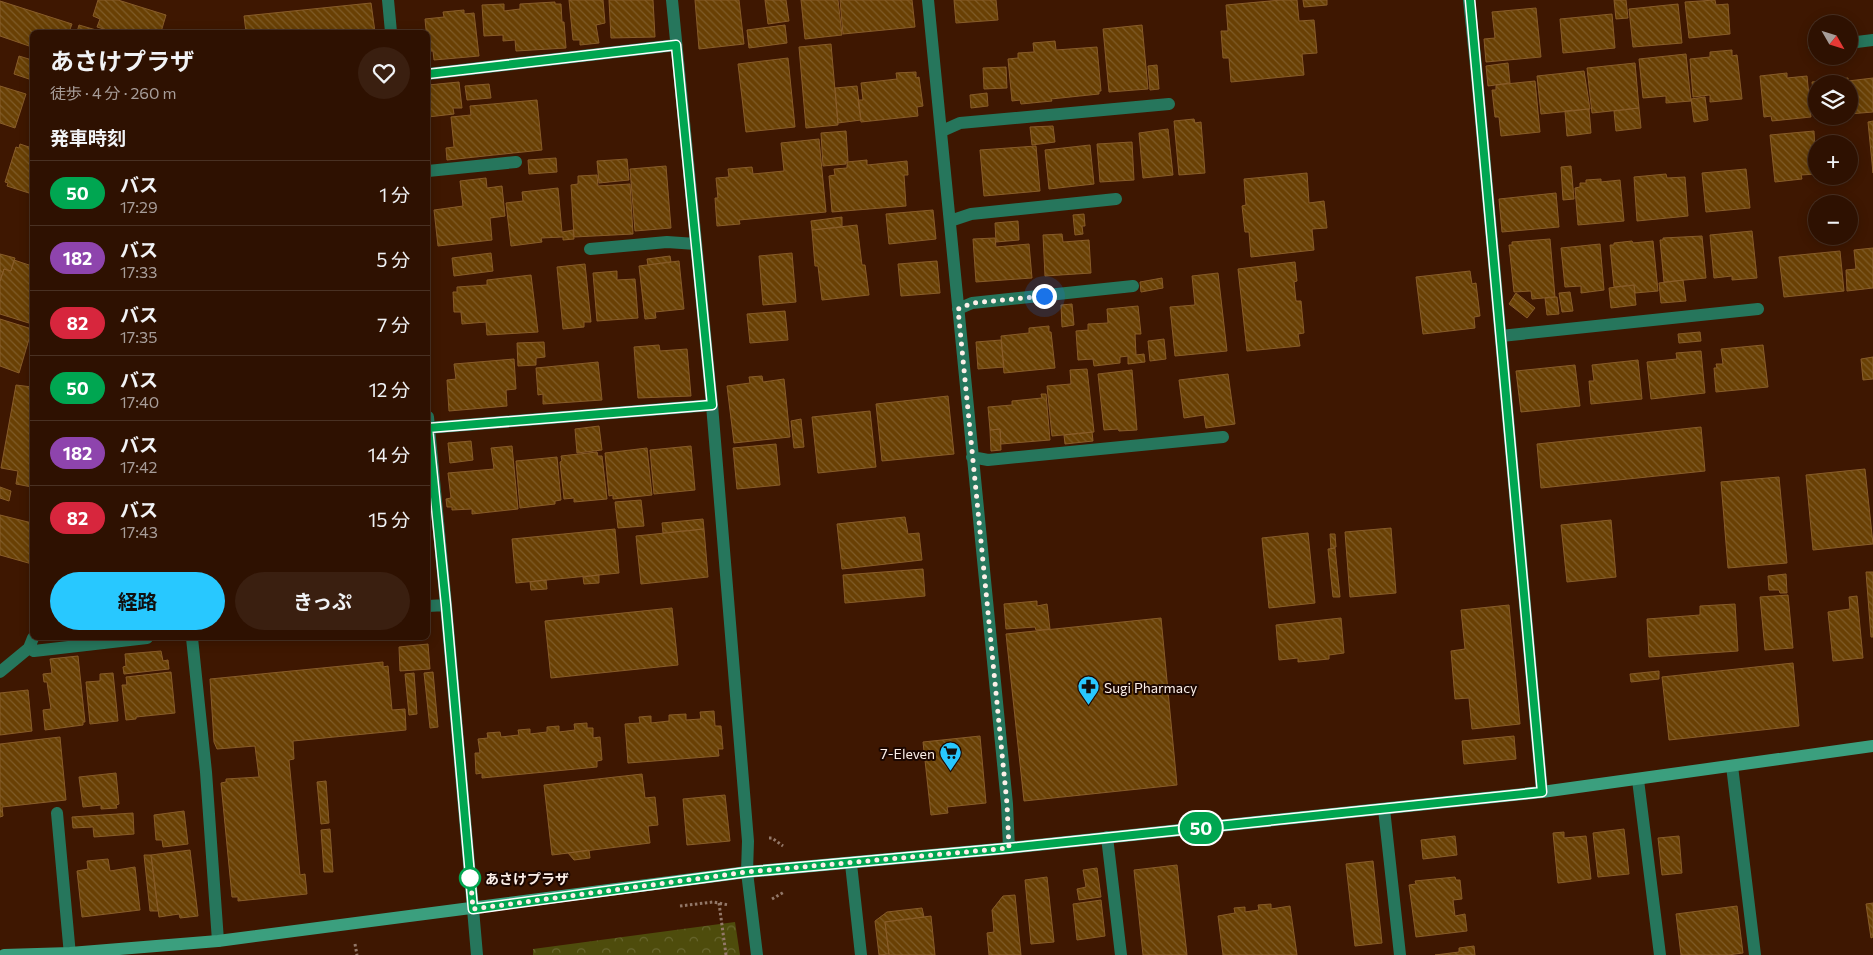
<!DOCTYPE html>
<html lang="ja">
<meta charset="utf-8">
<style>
body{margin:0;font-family:Commissioner,"Noto Sans JP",sans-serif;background:#3a1f10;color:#f1f3f6;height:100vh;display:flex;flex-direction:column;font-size:19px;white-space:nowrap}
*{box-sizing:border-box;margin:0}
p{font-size:16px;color:#a79d99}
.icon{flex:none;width:28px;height:28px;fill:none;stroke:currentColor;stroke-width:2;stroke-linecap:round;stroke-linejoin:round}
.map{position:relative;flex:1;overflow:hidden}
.side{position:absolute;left:30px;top:30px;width:400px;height:610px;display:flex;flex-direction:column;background:#2e1101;border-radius:8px;box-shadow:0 2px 12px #0003,0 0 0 1px #493123}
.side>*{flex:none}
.badge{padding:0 10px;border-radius:16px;font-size:18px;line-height:32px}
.needle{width:32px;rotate:129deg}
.controls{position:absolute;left:1808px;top:15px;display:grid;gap:10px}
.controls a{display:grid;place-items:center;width:50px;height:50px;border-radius:50%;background:#2e1101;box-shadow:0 2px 12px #0003,0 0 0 1px #493123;font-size:25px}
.you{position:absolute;width:25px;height:25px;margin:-12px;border:4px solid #fff;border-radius:50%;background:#1a73e8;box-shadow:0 0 0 8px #1a73e833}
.map>.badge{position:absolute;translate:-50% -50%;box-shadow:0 0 0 2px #fff}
h2{padding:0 20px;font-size:19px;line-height:45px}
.round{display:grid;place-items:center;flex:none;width:52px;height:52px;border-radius:26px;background:#3a1f10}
.summary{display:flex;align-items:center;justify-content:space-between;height:85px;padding:0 20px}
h1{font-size:24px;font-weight:700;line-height:38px}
.action{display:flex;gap:10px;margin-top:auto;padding:10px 20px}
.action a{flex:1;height:58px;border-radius:30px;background:#28c8ff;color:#111;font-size:20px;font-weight:700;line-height:58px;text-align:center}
.action a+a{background:#3a1f10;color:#f1f3f6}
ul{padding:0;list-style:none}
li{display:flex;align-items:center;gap:15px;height:65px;padding:0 20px;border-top:1px solid #493123}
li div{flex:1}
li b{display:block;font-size:19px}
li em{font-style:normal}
li .badge{min-width:55px;font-weight:700;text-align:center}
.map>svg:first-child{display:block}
.forest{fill:url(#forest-crowns)}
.building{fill:url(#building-back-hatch);stroke:#885c29}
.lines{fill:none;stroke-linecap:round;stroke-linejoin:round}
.path{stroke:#937869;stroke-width:3;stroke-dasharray:2.5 2.5;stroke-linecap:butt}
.lane{stroke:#26765c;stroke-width:12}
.street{stroke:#26765c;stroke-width:12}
.secondary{stroke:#3b9f7e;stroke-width:12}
.line-casing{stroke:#fff;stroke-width:11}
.line{stroke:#00a651;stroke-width:8}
.walk{stroke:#fcefe8;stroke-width:5;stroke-dasharray:0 9}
.stop-dot{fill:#fff;stroke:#00a651;stroke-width:2.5}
.labels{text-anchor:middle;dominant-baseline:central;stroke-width:4;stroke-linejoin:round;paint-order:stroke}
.poi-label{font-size:14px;fill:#fcefe8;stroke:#1c0700;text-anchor:start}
.stop-label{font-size:14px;font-weight:bold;fill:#fcefe8;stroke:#1c0700;text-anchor:start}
</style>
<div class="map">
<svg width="1873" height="955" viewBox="0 0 1873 955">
<defs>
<pattern id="forest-crowns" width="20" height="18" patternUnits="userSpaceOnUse" patternTransform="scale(1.25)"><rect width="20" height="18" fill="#4e4c0c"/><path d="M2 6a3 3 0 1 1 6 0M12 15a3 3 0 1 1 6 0" fill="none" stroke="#68662f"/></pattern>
<pattern id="building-back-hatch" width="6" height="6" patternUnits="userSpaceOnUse" patternTransform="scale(1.25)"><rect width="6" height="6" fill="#694004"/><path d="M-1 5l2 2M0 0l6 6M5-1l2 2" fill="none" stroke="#7f5c29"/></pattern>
</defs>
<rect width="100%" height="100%" fill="#3e1701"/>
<path class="forest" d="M735,922L740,955H533V949Z"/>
<path class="building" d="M98,0H118L166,15L161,32H114L97,27L100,19L93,16Z
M569,0H603L605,23L596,25L599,43L580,45V40H573Z
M609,0H653L655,37L611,38Z
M695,0H739L744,44L699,49Z
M765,0H786L789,21L768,24Z
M801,0H838L842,35L805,39Z
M840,0H912L915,27L843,34Z
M954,0H996L998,20L956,23Z
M1281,0H1297L1299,21L1314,20L1317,53L1302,54L1304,75L1231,82L1229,58H1223L1221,31H1228L1226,5Z
M1303,0H1327V5L1304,7Z
M1614,0H1626L1628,18L1616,19Z
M1715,0L1716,5L1728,4L1730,34L1689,38L1685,2Z
M0,1L72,24L69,32H32V47L0,36Z
M555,2V4H561L562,22H564L566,48L516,51L515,40L503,41V35L484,36L482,5L504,4V11L520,9V4Z
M371,3L375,32H246L244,16Z
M1678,4L1682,43L1633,47L1629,9Z
M1536,8L1541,57L1486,62L1484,39L1495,38L1492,12Z
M464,10V14L474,13L479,56L434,60L433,51H428L425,19L444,17L443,12Z
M1612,14L1615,48L1563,53L1560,19Z
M79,25L103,32H77Z
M785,25L787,43L749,48L747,30Z
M1142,25L1148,89L1109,92L1103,29Z
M1055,41L1056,50L1097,47L1101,91H1099V94L1051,99L1052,101L1021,104L1020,100L1012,101L1008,59L1018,58V53L1034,52L1033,43Z
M831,44L838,125L806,128L799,47Z
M1732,50V56L1737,55L1742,99L1710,102V95L1693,97L1690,59L1710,57V52Z
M1686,54L1691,101L1666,103V96L1643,98L1639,59Z
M19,56L32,60V80L14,74Z
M788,58L795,127L746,132L738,64Z
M1508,63L1510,83L1488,86L1486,66Z
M1635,63L1639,108L1592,113L1587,68Z
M1157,65L1159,89L1150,90L1148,66Z
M1006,67L1007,88L984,89L983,68Z
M1584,71L1590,109L1541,114L1537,76Z
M916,72V78L919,77L923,106L917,107L918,116L861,122L858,100H863L861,83L897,79L896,73Z
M1787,73V78L1807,76L1811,117L1772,121L1771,116L1764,117L1760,76Z
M1848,78V81L1873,78V112L1849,114V84H1816V113H1813L1811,90H1813L1812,82Z
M1535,81L1540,132L1501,136L1499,117H1495L1492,90H1496V85Z
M459,82L462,108H453L454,114L428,117V85Z
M489,84L491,98L467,100L465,86Z
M0,86L26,94L15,128L0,123Z
M857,86L861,120L838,123L835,88Z
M987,93L988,106L971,108L970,95Z
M1705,97L1708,120L1694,122L1691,99Z
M537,100L542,150L447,160L446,148L454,147L451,117L471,115L470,106Z
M1639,108L1641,128L1616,131L1614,111Z
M1589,109L1591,133L1567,136L1565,111Z
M1194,119L1195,123L1201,122L1205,173L1179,175L1174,121Z
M1873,121V173L1868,122Z
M1053,126L1055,142L1032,145L1030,127Z
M1168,129L1173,175L1143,178L1139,133Z
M846,131L848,161H846V164L823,166L821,133Z
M1814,131L1816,174L1801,175L1802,179L1775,182L1770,135Z
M819,139L826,212L739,220L740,224L717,226L715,198H718L716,178L729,177L728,169L752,167L753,174L784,171L781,143Z
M1132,142L1134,180L1100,182L1097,144Z
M20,144L32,148V194L7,186L8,183L5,182L16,147L19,148Z
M1090,145L1094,184L1049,189L1045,150Z
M1036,146L1040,191L984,196L980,150Z
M556,158L557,172L529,174L528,160Z
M627,159L629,180L599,183L597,161Z
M867,160V165L907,161L908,175H904L906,206L832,212L829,176L835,175L834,169L847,168V162Z
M666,166L671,228L635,231L630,169Z
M1571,166L1574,199L1563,200L1561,167Z
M1746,169L1750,208L1706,212L1702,173Z
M1307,173L1309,203L1324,201L1327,228L1312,229L1314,250L1251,257L1249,232H1245L1242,206L1246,205L1244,179Z
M1666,174L1667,178L1685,177L1688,216L1637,221L1634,177Z
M597,175L598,186L630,184L633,234L574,237L571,185L578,184V176Z
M486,178L487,188L502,186L505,216L490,218L492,240L438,246L434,210L463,206L460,181Z
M1601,179V182L1620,180L1624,221L1578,225L1575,188L1580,187V183H1586V180Z
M558,188L562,232L573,230L574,239L563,240V237L541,238L542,242L511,246L506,203L523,201L522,192Z
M1556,193L1559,227L1502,232L1499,199Z
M933,210L936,239L889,244L886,214Z
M1084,214L1085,226H1082L1083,234L1075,235L1073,215Z
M842,217V227L812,230L811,221Z
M1018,221L1019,240L996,242L995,223Z
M857,225L862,265H865L869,295L822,300L818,266H815L812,230Z
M1752,231L1757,278L1732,280V276L1714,278L1710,235Z
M1062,234L1063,242L1089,240L1091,273L1045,276L1043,235Z
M1702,236L1706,278L1664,282L1660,240H1663V238Z
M995,238L996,247L1029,244L1032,278L976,282L973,239Z
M1550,239L1555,297L1532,299L1531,291L1514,292L1509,245H1512V242Z
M1632,241L1633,243L1653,241L1658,291L1635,293L1634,285L1614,287L1610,245H1614V243Z
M1600,244L1604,290L1581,293V286L1565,287L1561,248Z
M1873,248V288L1847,291L1846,270L1856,269L1854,250Z
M1840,251L1844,291L1784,297L1779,257Z
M491,253L493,271L454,276L452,258Z
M792,253L796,302L763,305L759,256Z
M0,254L15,258L11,271L4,269L0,281Z
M670,256L671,262L648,265L647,259Z
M14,260L32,266L30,271H32V324L0,314V281L4,269L11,271Z
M679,261L684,309L655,312L656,318L645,319L639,266Z
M937,261L940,293L901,296L898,264Z
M1295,262L1297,281L1294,282L1296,301H1301L1304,333L1298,334L1300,346L1247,351L1238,269Z
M585,264L591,322H584V327L563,329L557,267Z
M617,271V280L635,279L638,318L597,321L593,273Z
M1470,271L1472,284L1476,283L1480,316L1474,317L1475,328L1423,334L1416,277Z
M1218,273L1227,351L1175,356L1170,307L1195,305L1192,276Z
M531,275L538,332L487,335L486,322L462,324L461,312H454L453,292H457V287L487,285V280Z
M1162,278L1163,288L1141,292L1140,282Z
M1683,280L1686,301L1661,303L1659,283Z
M1634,285L1636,305L1611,308L1609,288Z
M1570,292L1573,311L1562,312L1559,293Z
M1516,293L1535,308L1527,318L1509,304Z
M1555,297H1557L1559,314L1547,315L1545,298Z
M1072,304L1074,325L1062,327L1061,305Z
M1138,306L1141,334H1135L1136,355L1144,354L1145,362L1128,364V356L1120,357V363L1094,366L1093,359L1078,360L1076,331L1088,330V324L1108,323L1107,309Z
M785,311L788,340L750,343L747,314Z
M0,319L32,329L19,373L0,366Z
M1049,326V332H1051L1055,368L1004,373L1001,336L1029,333V328Z
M1700,332L1701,341L1679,343L1678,334Z
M1164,339L1166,359L1150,361L1148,341Z
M1001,340L1004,367L978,369L976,342Z
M544,342L545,357L536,358V365L518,366L517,343Z
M659,345L660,351L687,349L691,396L638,398L634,347Z
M1763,345L1768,387L1716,392L1714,368H1717L1716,364H1723L1721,349Z
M1701,351L1705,393L1651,399L1647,362L1677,359L1676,353Z
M1873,357V379L1863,380L1861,359Z
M514,359L516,389L506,390L507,406L449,411L447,380L456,379L454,364Z
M1638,360L1642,399L1591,404L1589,381H1594L1592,365Z
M598,362L602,400L543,404V394L538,395L536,368Z
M1575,365L1580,406L1521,412L1516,371Z
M1087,369L1094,432L1052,436L1047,386L1071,384L1070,370Z
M1132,370L1137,430L1119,431L1118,429L1104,430L1098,374Z
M1228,374L1235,424L1206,428L1204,415L1184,418L1179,380Z
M762,376L763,382L784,379L790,437L734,443L727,386L750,383L749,377Z
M16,385L32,387V487L16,484L18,471L1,468Z
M1041,394H1046L1050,440L1001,444L1000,429L990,430L988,407L1012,405V401L1042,398Z
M948,396L954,454L882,461L876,404Z
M870,411L876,467L818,473L812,417Z
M801,419L804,447L794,448L791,421Z
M599,426L602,450L577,453L575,429Z
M1701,427L1705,471L1541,488L1537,444Z
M1000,429L1001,450L991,451L990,430Z
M1092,432L1093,441L1065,444L1064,435Z
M471,441L473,460L450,463L448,443Z
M776,444L780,485L737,489L733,448Z
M512,446L518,509L472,514V509L452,510V507H447L446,499L451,498L448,473L494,469L491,448Z
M691,446L695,490L654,494L650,450Z
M647,448L652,495L613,499V495L609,496L605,453Z
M597,452L598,456H602L607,499L574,502V498L564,499L560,462L562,461L561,456Z
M557,457L561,500L555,501V504L520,508L516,461Z
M1865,469L1873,544L1813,550L1806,475Z
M1779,477L1787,563L1728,568L1721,482Z
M0,487L11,491L9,501L0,498Z
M641,500L644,526L618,528L615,502Z
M0,515L32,523V564L0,555Z
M905,517L908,534L919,533L922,560L842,569L837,524Z
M703,519L704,529L663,533L662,523Z
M1611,520L1616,577L1567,582L1561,525Z
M1391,528L1396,593L1350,597L1345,532Z
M615,529L619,573L516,583L512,539Z
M704,529L708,577L641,584L636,536Z
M1308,533L1315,603L1269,608L1262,538Z
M1330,534H1335L1336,547L1331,549Z
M1335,548L1340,597H1333L1328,549Z
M923,569L925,596L845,603L843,575Z
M1866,572H1873V637H1871Z
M1786,574L1787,593H1780L1779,590H1769L1768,576Z
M599,575V583L584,584L583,577Z
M546,580L547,589L531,590L530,582Z
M1788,595L1793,648L1765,650L1760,597Z
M1857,596L1863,658L1833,661L1828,612L1850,609L1849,597Z
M1037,601V606L1047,604L1050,629L1036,630L1035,627L1006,629L1004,604Z
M1735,604L1738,651L1649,657L1647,619L1700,615V606Z
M1509,605L1520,724L1472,729L1469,698L1455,699L1451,651L1465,649L1461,610Z
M672,608L678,665L551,678L545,621Z
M1161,618L1177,785L1024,801L1006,634Z
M1341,618L1344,653L1329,655V659L1298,662V658L1279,660L1276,625Z
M428,644L430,669L400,671L399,647Z
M161,651L163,661L168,660L169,669L124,674L123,667L126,666L125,654Z
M78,656L85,722H83V725L45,730L43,710L51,709L47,682H44L43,674L52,673L50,659Z
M383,662V667L388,666L392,710L405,709L406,730L293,741L294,759L289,760L300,875L305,874L307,894L238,901V897H232L221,783L226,782V779L259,777L255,746L217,749L214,742L210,679Z
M1793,663L1799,726L1669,740L1662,677Z
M1659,671V679L1631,682L1630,674Z
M171,672L175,713L136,717V719L126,720L122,685H127L126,677Z
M433,672L438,727L430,728L424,673Z
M113,673L118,721L90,724L86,682L100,681V674Z
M414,673L417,714L409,715L405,674Z
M28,690L32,731L0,735V693Z
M714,711L715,726H721L723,749H718L719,756L628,763L625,724L640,723L639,717L651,716V723L669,721V715L686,714V720L701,719L700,712Z
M587,723V728H593V738L600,737L602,760L597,761V767L482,778V773L476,774L475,753H480L478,739L488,738L487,733L500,732L501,737L519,735L518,730L530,729V734L547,732V727L559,726V732L575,730L574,724Z
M980,736L986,803L947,807L948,813L931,815L923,742Z
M1514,736L1516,759L1464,764L1462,741Z
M60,737L66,800L2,807L3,816L0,817V744Z
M116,773L119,804L116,805L117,808L101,809V805L83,807L79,777Z
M642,774L645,798L655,797L658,825L648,826L650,843L552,855L544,785Z
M326,781L329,823L321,824L317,782Z
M725,795L730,841L687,845L683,799Z
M184,811L188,844L163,847L162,840H156L154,815Z
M133,813L134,834L94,837L93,827L73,828L72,817Z
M330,829L333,872H324L321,830Z
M1624,829L1629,874L1598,877L1593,833Z
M1564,832V838L1586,836L1591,879L1558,883L1553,833Z
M1455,836L1457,855L1423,859L1421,840Z
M1679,836L1682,873L1662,875L1658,838Z
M190,850L198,916L180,918L179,914L159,917L151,855Z
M589,850L590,858L574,860L568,853Z
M144,855H151L158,911H150Z
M108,859L110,871L135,867L140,910L82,917L77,871L88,869L87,861Z
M1373,861L1382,943L1355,946L1346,864Z
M1177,865L1187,955H1143L1134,870Z
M1097,868L1101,897L1079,900L1077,889L1086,887L1083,870Z
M1047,877L1054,942L1031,944L1025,880Z
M1455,877L1456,880H1460L1462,899L1453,900L1455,916L1465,914L1467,931L1416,937L1409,885L1416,884L1415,881Z
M1015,895L1021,955H989L987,933L994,932L992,910L1003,896Z
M1101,900L1105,936L1077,940L1073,904Z
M1873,903V937L1871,938L1866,904Z
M1271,904V909L1290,906L1297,955H1223L1218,916L1235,913L1234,908L1245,907V912L1259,910L1258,905Z
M1737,906L1743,953L1728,955H1681L1676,914Z
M922,908L924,917L885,922L889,954L879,955L875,921L887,912Z
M931,916L935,955H889L885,922Z
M1474,946L1475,955H1435L1459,952V948Z"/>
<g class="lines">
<path class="path" d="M769,838H772L783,846
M772,899L784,892
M719,903L726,955
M680,906L713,902L729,905
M355,944L357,955"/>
<path class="lane" d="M1476,66L1492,241
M428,171L516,162
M29,648L34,651L147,638
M0,672L29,648L33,638
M473,909L477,955"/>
<path class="street" d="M388,0L391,32
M672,0L712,405L748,841L747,872L757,955
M928,0L1007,804L1009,848
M1469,0L1476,66
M1849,43L1873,40
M1814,46H1816
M428,74L676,45
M942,131L960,123L1169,104
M950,221L971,214L1116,199
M1492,241L1542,792
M590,249L667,242L696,244
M958,309L972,303L1133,286
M1501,336L1758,309
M428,417L446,605L473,909
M428,428L712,405
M972,457L988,460L1223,437
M428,606L446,605
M192,638L206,772L218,941
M1732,766L1755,955
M1638,780L1660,955
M1384,809L1400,955
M57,813L70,955
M1107,837L1121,955
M851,864L861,955"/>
<path class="secondary" d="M4,955L70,953L218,941L747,872L1009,848L1542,792L1873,746"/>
</g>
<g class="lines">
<defs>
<path id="line" d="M428,74L676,45L712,405L428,428L446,605L473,909L747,872L1009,848L1542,792L1470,0"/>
</defs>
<use href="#line" class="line-casing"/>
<use href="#line" class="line"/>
<path class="walk" d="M470,878V872L473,909L747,872L1009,848L1007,804L958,309L972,303L1044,296"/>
</g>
<defs>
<symbol id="pharmacy-pin" viewBox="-11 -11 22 30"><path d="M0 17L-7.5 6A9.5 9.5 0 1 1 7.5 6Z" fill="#28c8ff" stroke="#1c0700"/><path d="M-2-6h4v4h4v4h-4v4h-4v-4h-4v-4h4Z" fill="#111"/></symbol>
<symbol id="supermarket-pin" viewBox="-11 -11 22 30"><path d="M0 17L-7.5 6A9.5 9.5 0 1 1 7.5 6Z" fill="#28c8ff" stroke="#1c0700"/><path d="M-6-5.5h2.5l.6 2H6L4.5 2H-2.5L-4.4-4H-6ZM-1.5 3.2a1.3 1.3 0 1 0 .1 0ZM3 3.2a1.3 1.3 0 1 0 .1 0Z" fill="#111"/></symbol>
</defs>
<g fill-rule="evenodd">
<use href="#pharmacy-pin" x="1076" y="674" width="25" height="34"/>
<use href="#supermarket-pin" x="938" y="740" width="25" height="34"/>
</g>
<circle class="stop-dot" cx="470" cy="878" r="10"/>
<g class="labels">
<g class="poi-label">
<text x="1104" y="687">Sugi Pharmacy</text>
<text x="935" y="753" text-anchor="end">7-Eleven</text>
</g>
<g class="stop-label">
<text x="485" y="878">あさけプラザ</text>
</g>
</g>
</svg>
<div class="controls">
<a><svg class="needle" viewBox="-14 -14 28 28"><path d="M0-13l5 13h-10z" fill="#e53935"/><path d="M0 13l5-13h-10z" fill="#a79d99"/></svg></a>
<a><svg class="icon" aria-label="layers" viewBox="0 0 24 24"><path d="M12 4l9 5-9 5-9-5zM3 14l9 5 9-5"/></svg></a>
<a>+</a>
<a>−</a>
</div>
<div class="you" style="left:1044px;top:296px"></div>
<b class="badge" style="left:1201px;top:828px;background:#00a651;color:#fff">50</b>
<section class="side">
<div class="summary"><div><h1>あさけプラザ</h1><p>徒歩 · 4 分 · 260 m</p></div><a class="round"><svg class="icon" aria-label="heart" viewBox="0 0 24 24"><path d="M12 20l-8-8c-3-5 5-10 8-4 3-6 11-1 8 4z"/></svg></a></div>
<h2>発車時刻</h2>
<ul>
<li><span class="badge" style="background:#00a651;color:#fff">50</span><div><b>バス</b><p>17:29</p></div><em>1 分</em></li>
<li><span class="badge" style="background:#8e44ad;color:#fff">182</span><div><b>バス</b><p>17:33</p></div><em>5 分</em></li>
<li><span class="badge" style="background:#d7263d;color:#fff">82</span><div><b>バス</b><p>17:35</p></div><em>7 分</em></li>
<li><span class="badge" style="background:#00a651;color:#fff">50</span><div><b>バス</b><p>17:40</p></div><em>12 分</em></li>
<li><span class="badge" style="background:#8e44ad;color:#fff">182</span><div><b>バス</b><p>17:42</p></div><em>14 分</em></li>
<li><span class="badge" style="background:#d7263d;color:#fff">82</span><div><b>バス</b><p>17:43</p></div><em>15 分</em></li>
</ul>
<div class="action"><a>経路</a><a>きっぷ</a></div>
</section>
</div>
